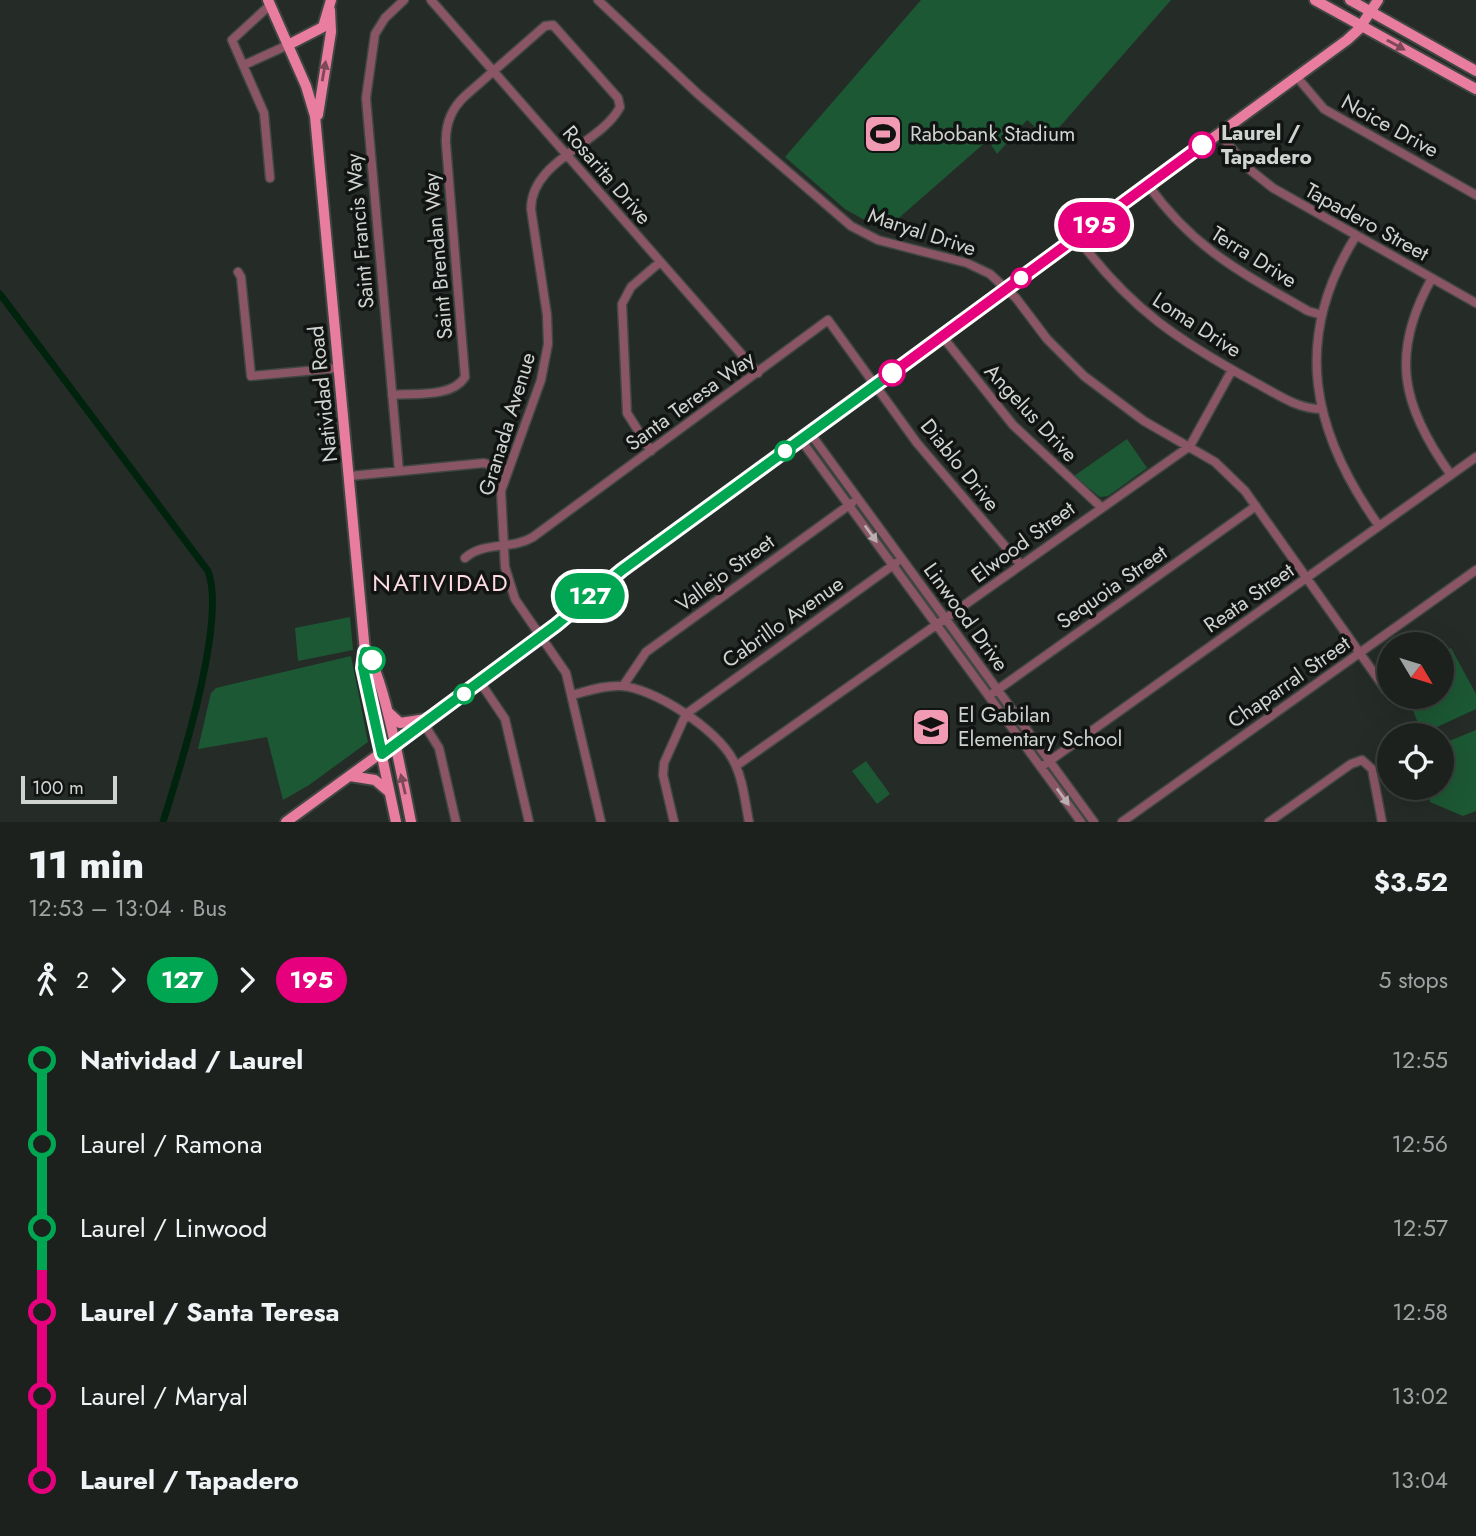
<!DOCTYPE html>
<meta charset="utf-8">
<style>
body{margin:0;font-family:Jost,sans-serif;background:#292e2a;color:#f1f3f6;height:100vh;display:flex;flex-direction:column;font-size:26px;white-space:nowrap}
*{box-sizing:border-box;margin:0}
p{font-size:23px;color:#a0a3a4}
.icon{flex:none;width:38px;height:38px;fill:none;stroke:currentColor;stroke-width:2;stroke-linecap:round;stroke-linejoin:round}
.map{position:relative;height:822px;overflow:hidden}
.drawer{display:flex;flex-direction:column;background:#1c211d;flex:1}
.drawer>*{flex:none}
.badge{padding:0 14px;border-radius:23px;font-size:24px;line-height:46px}
.needle{width:46px;rotate:128deg}
.tools{position:absolute;left:1377px;top:632px;display:grid;gap:14px}
.tools a{display:grid;place-items:center;width:77px;height:77px;border-radius:50%;background:#1c211d;box-shadow:0 7px 28px #0002,0 0 0 2px #3a3e3b;font-size:35px}
.scale{position:absolute;left:21px;bottom:18px;width:96px;box-sizing:border-box;padding-left:7px;border:4px solid #cfd4d1;border-top:0;font-size:19px;line-height:24px;white-space:nowrap;color:#cfd4d1;-webkit-text-stroke:5px #111412;paint-order:stroke}
.map>.badge{position:absolute;translate:-50% -50%;box-shadow:0 0 0 4px #fff}
.legs{display:flex;align-items:center;gap:10px;height:77px;padding:0 28px;font-size:23px}
.legs p{margin-inline-start:auto}
.head{display:flex;align-items:center;justify-content:space-between;height:119px;padding:0 28px}
h1{font-size:38px;font-weight:800;line-height:52px}
ul{padding:0 28px;list-style:none}
li{display:flex;align-items:center;gap:24px;height:84px;font-size:26px}
li i{display:grid;place-items:center;width:10px;height:100%;margin:0 9px;background:currentColor}
li i::after{content:'';width:18px;height:18px;margin:-9px;border:5px solid;border-radius:50%;background:#1c211d}
li p{margin-inline-start:auto}
li:first-child i{background:linear-gradient(#0000 50%,currentColor 0)}
li:last-child i{background:linear-gradient(currentColor 50%,#0000 0)}
.map>svg:first-child{display:block}
.green{fill:#1c5834}
.lines{fill:none;stroke-linecap:round;stroke-linejoin:round}
.canal{stroke:#00230e;stroke-width:7}
.minor-casing{stroke:#404742;stroke-width:11}
.major-casing{stroke:#404742;stroke-width:14}
.minor{stroke:#8a5665;stroke-width:8}
.major{stroke:#e97d9f;stroke-width:10}
.oneway{fill:#7d4858}
.oneway2{fill:#baaeb1}
.line-1-casing{stroke:#fff;stroke-width:16}
.line-2-casing{stroke:#fff;stroke-width:16}
.line-1{stroke:#00a651;stroke-width:10}
.line-2{stroke:#e6007e;stroke-width:10}
.stop-2-dot{fill:#fff;stroke:#e6007e;stroke-width:3.5}
.stop-1-dot{fill:#fff;stroke:#00a651;stroke-width:3.5}
.labels{text-anchor:middle;dominant-baseline:central;stroke-width:7;stroke-linejoin:round;paint-order:stroke}
.street-label{font-size:21px;fill:#cfd4d1;stroke:#111412}
.stop-label{font-size:21px;font-weight:bold;fill:#cfd4d1;stroke:#111412;text-anchor:start}
.poi-label{font-size:21px;fill:#cfd4d1;stroke:#111412;text-anchor:start}
.quarter-label{font-size:24px;letter-spacing:2px;fill:#fcdae2;stroke:#111412}
</style>
<div class="map">
<svg width="1476" height="822" viewBox="0 0 1476 822">
<rect width="100%" height="100%" fill="#252c27"/>
<path class="green" d="M921,0H1171L1049,139L1027,120L997,154L988,140L884,231L845,209L785,157Z
M1127,439L1147,468L1108,496L1100,497L1074,476Z
M350,617L353,650L298,661L295,628Z
M1451,648L1476,694V709L1422,734L1408,697L1442,696V654Z
M351,656L368,742L309,785L283,800L267,737L198,749L211,693L216,688Z
M1476,730V811L1463,816L1430,802L1428,788H1442V744Z
M866,761L890,794L877,804L852,771Z"/>
<g class="lines">
<path class="canal" d="M0,294L208,571C227,621 180,768 163,822"/>
<defs>
<path id="minor" d="M431,0L758,373
M598,0L698,94L851,226L878,240L967,263L990,274L1016,298L1047,339L1084,376L1144,421L1215,462L1245,491L1386,690
M244,65L288,45
M1296,76L1324,109L1476,195
M1219,133L1249,169L1273,188L1476,303
M270,178L264,113L232,40L270,5
M1148,185C1195,250 1241,272 1308,311L1322,315
M1356,236C1291,339 1312,432 1379,526
M1077,237C1130,309 1179,341 1256,383C1277,394 1297,409 1321,409
M238,272L241,277L251,376L339,368
M1432,278C1389,354 1402,407 1451,475
M942,336L1013,425L1101,507
M392,395C414,393 452,398 465,377L446,144C445,126 451,109 465,96L545,26L553,25L618,98L620,107C601,144 531,160 531,209L547,315L548,344L541,380L501,491L505,567L515,599L566,673L601,822
M810,433L1094,822
M801,440L1081,822
M651,451L627,413L622,304L631,287L660,262
M399,471L366,98L375,34L385,18L404,0
M350,476L484,463L507,470
M465,558C484,541 512,550 533,537L828,320L917,443L1021,565
M480,682L505,719L529,822
M623,686L646,652L852,503
M993,693L1256,506
M572,695C588,691 604,685 620,686C653,687 718,730 733,760C743,778 745,802 749,822
M424,724L439,748L456,822
M736,766L1190,446L1232,370
M1041,767L1476,457
M674,822L663,775L664,763L686,714L896,563
M1122,822L1476,570
M1269,822L1351,764L1362,760L1372,769L1382,822"/>
<path id="major" d="M268,0L306,86L315,116L365,652L363,668L396,822
M1315,0L1476,89
M1350,0L1476,71
M288,45L323,27L331,0
M318,115L331,32L330,10
M365,652C383,667 405,793 411,822
M388,712L400,723L426,719
M350,776L375,780L388,791
M286,822L542,636L622,570L1347,40L1359,29L1378,0"/>
</defs>
<use href="#minor" class="minor-casing"/>
<use href="#major" class="major-casing"/>
<use href="#minor" class="minor"/>
<use href="#major" class="major"/>
</g>
<defs><path id="oneway-solid" d="M-6-.8H1V-3.2L6.5 0L1 3.2V.8H-6Z" transform="scale(1.75)"/></defs>
<g class="oneway">
<use href="#oneway-solid" transform="translate(1396 45) rotate(29)"/>
<use href="#oneway-solid" transform="translate(324 71) rotate(-80)"/>
<use href="#oneway-solid" transform="translate(403 784) rotate(-103)"/>
</g>
<g class="oneway2">
<use href="#oneway-solid" transform="translate(871 534) rotate(54)"/>
<use href="#oneway-solid" transform="translate(1063 797) rotate(54)"/>
</g>
<g class="lines">
<defs>
<path id="line-1" d="M372,660L365,652L363,668L382,754L556,625L622,570L892,373"/>
<path id="line-2" d="M892,373L1202,145"/>
</defs>
<use href="#line-1" class="line-1-casing"/>
<use href="#line-2" class="line-2-casing"/>
<use href="#line-1" class="line-1"/>
<use href="#line-2" class="line-2"/>
</g>
<defs>
<symbol id="stadium-square" viewBox="-11 -11 22 22"><rect x="-9" y="-9" width="18" height="18" rx="4" fill="#f19ab3" stroke="#111412"/><path d="M0-5a6.5 5 0 1 0 0 10a6.5 5 0 1 0 0-10ZM-3.5-1.8h7v3.6h-7Z" fill="#111"/></symbol>
<symbol id="school-square" viewBox="-11 -11 22 22"><rect x="-9" y="-9" width="18" height="18" rx="4" fill="#f19ab3" stroke="#111412"/><path d="M0-5L7-2L0 1L-7-2ZM-4 1L0 2.5L4 1V4Q0 6-4 4Z" fill="#111"/></symbol>
</defs>
<g fill-rule="evenodd">
<use href="#stadium-square" x="861" y="112" width="44" height="44"/>
<use href="#school-square" x="909" y="705" width="44" height="44"/>
</g>
<g class="stop-2-dot">
<circle cx="1202" cy="145" r="12"/>
<circle cx="1021" cy="278" r="9"/>
<circle cx="892" cy="373" r="12"/>
</g>
<g class="stop-1-dot">
<circle cx="785" cy="451" r="9"/>
<circle cx="372" cy="660" r="12"/>
<circle cx="464" cy="694" r="9"/>
</g>
<g class="labels">
<g class="street-label">
<text transform="translate(1390 126) rotate(29)">Noice Drive</text>
<text transform="translate(607 175) rotate(49)">Rosarita Drive</text>
<text transform="translate(1367 222) rotate(29)">Tapadero Street</text>
<text transform="translate(360 231) rotate(-95)">Saint Francis Way</text>
<text transform="translate(922 232) rotate(18)">Maryal Drive</text>
<text transform="translate(438 256) rotate(-95)">Saint Brendan Way</text>
<text transform="translate(1254 257) rotate(32)">Terra Drive</text>
<text transform="translate(1197 325) rotate(33)">Loma Drive</text>
<text transform="translate(323 394) rotate(-96)">Natividad Road</text>
<text transform="translate(690 401) rotate(-36)">Santa Teresa Way</text>
<text transform="translate(1031 413) rotate(47)">Angelus Drive</text>
<text transform="translate(507 424) rotate(-73)">Granada Avenue</text>
<text transform="translate(960 465) rotate(51)">Diablo Drive</text>
<text transform="translate(1023 542) rotate(-36)">Elwood Street</text>
<text transform="translate(725 573) rotate(-36)">Vallejo Street</text>
<text transform="translate(1112 587) rotate(-35)">Sequoia Street</text>
<text transform="translate(1249 598) rotate(-35)">Reata Street</text>
<text transform="translate(966 617) rotate(54)">Linwood Drive</text>
<text transform="translate(783 622) rotate(-35)">Cabrillo Avenue</text>
<text transform="translate(1289 682) rotate(-35)">Chaparral Street</text>
</g>
<g class="stop-label">
<text x="1221" y="133">Laurel /<tspan x="1221" dy="24">Tapadero</tspan></text>
</g>
<g class="poi-label">
<text x="910" y="134">Rabobank Stadium</text>
<text x="958" y="715">El Gabilan<tspan x="958" dy="24">Elementary School</tspan></text>
</g>
<g class="quarter-label">
<text x="441" y="582">NATIVIDAD</text>
</g>
</g>
</svg>
<div class="tools">
<a><svg class="needle" viewBox="-14 -14 28 28"><path d="M0-13l5 13h-10z" fill="#e53935"/><path d="M0 13l5-13h-10z" fill="#a0a3a4"/></svg></a>
<a><svg class="icon" aria-label="locate" viewBox="0 0 24 24"><circle cx="12" cy="12" r="6"/><path d="M12 2v4M12 18v4M2 12h4M18 12h4"/></svg></a>
</div>
<div class="scale">100 m</div>
<b class="badge" style="left:590px;top:596px;background:#00a651;color:#fff">127</b>
<b class="badge" style="left:1094px;top:225px;background:#e6007e;color:#fff">195</b>
</div>
<section class="drawer">
<div class="head"><div><h1>11 min</h1><p>12:53 – 13:04 · Bus</p></div><b>$3.52</b></div>
<div class="legs"><svg class="icon" aria-label="walk" viewBox="0 0 24 24"><circle cx="13" cy="4" r="2"/><path d="M13 8l-2 6 4 7M11 14l-3 7M7 12l3-4h3l4 4"/></svg>2<svg class="icon" aria-label="forward" viewBox="0 0 24 24"><path d="M9 5l7 7-7 7"/></svg><b class="badge" style="background:#00a651;color:#fff">127</b><svg class="icon" aria-label="forward" viewBox="0 0 24 24"><path d="M9 5l7 7-7 7"/></svg><b class="badge" style="background:#e6007e;color:#fff">195</b><p>5 stops</p></div>
<ul>
<li><i style="color:#00a651"></i><b>Natividad / Laurel</b><p>12:55</p></li>
<li><i style="color:#00a651"></i><span>Laurel / Ramona</span><p>12:56</p></li>
<li><i style="color:#00a651"></i><span>Laurel / Linwood</span><p>12:57</p></li>
<li><i style="color:#e6007e"></i><b>Laurel / Santa Teresa</b><p>12:58</p></li>
<li><i style="color:#e6007e"></i><span>Laurel / Maryal</span><p>13:02</p></li>
<li><i style="color:#e6007e"></i><b>Laurel / Tapadero</b><p>13:04</p></li>
</ul>
</section>
